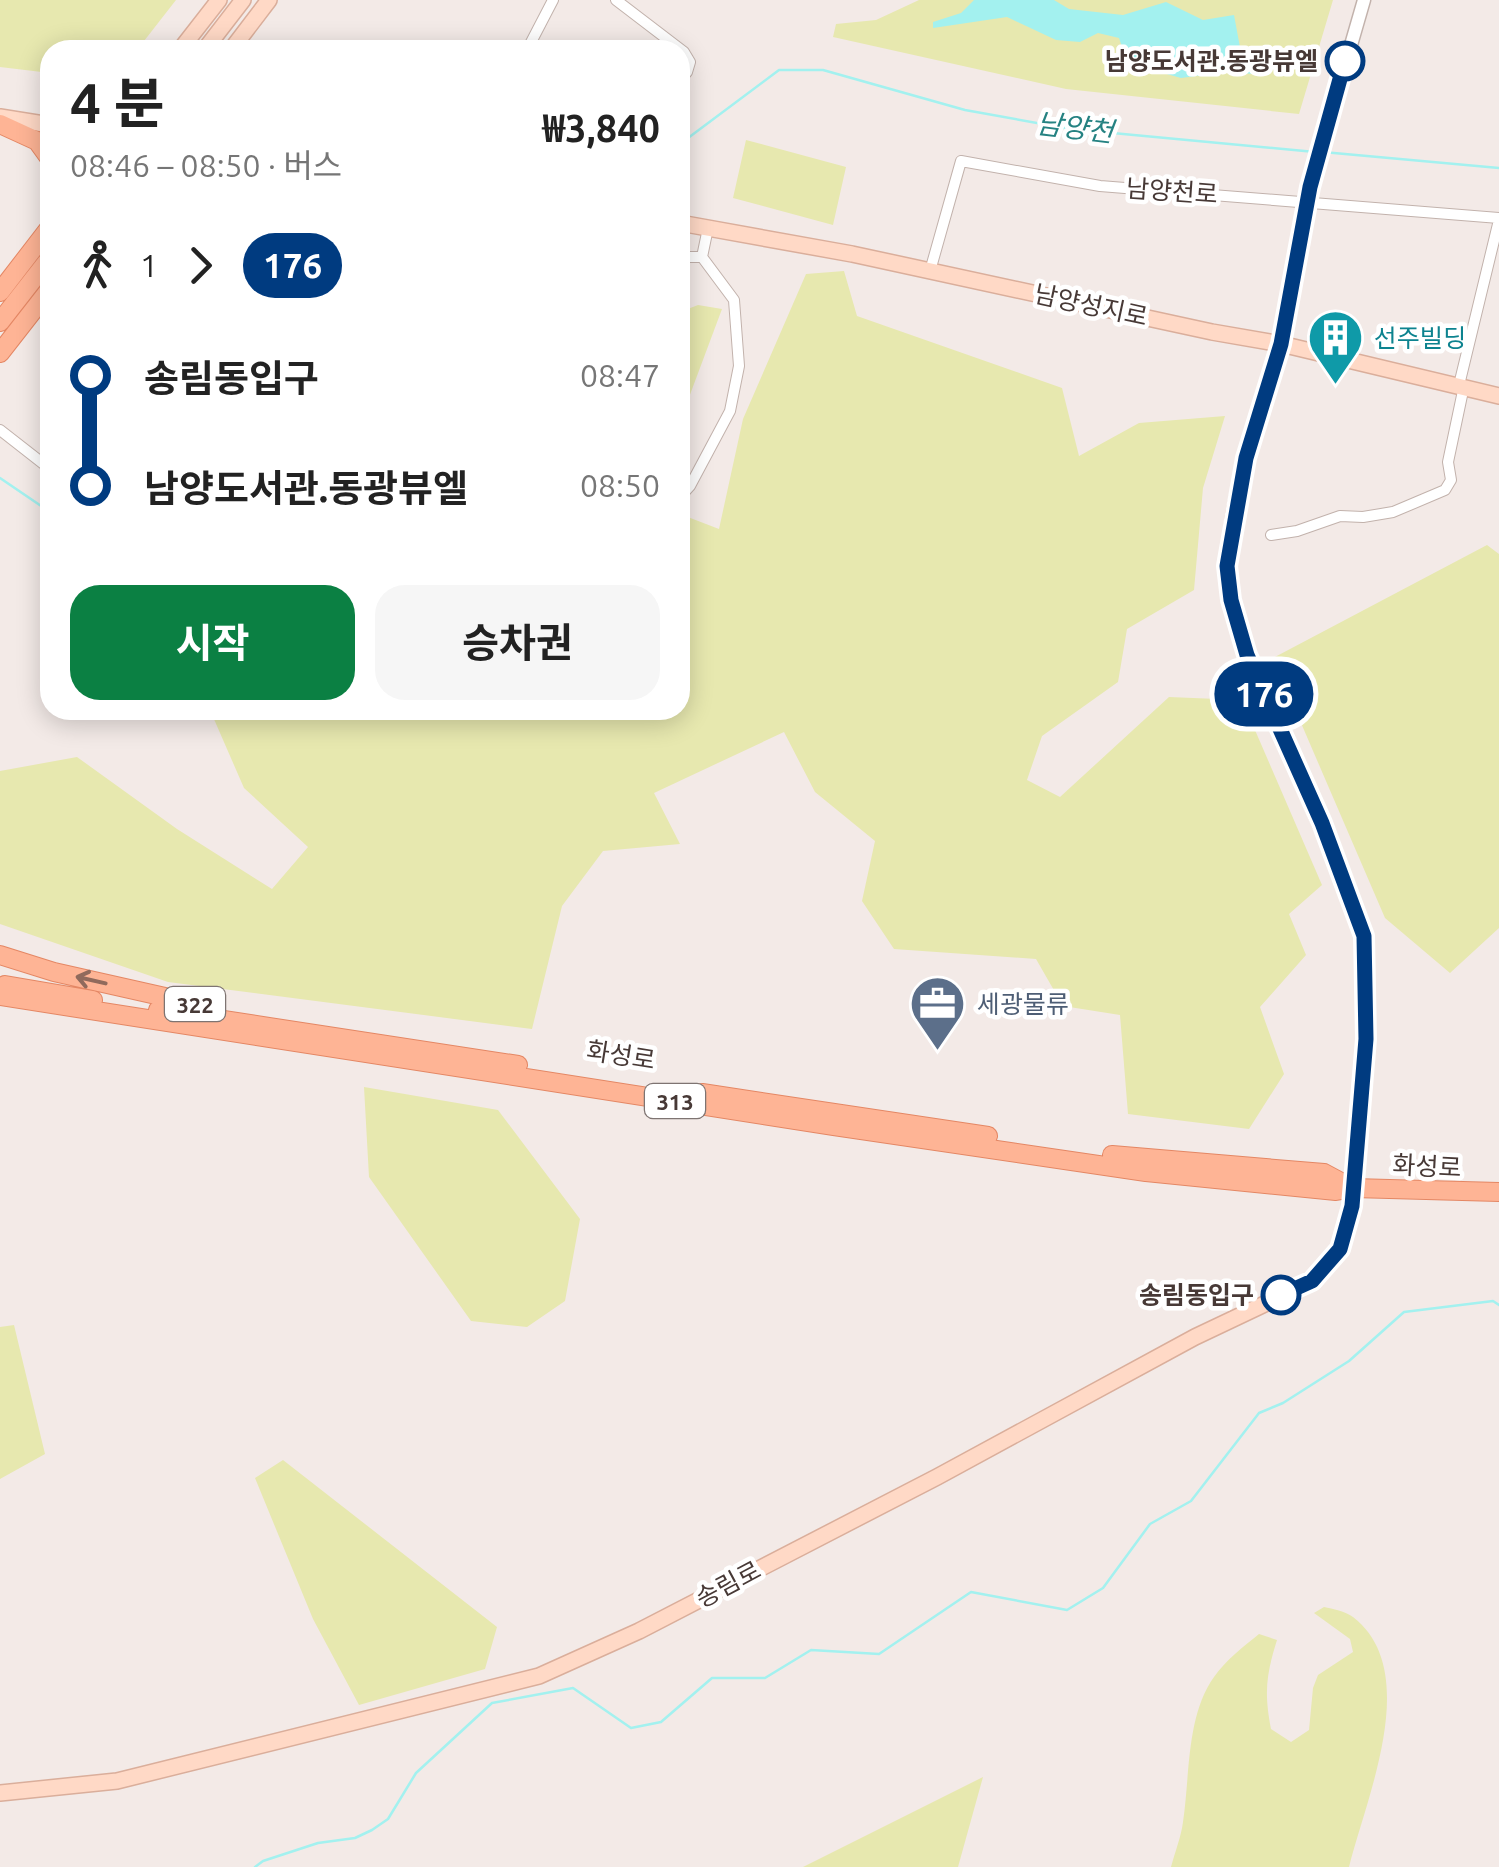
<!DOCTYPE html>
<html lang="ko">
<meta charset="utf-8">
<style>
body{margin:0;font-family:Ubuntu,"Noto Sans KR",sans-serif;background:#f6f6f6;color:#222;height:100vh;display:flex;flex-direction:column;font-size:38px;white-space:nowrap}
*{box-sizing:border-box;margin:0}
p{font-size:32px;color:#767676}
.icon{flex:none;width:55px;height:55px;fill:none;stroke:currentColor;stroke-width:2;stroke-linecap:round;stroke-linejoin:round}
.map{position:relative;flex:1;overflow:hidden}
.side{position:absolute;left:40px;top:40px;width:650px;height:680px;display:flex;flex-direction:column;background:#fff;border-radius:30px;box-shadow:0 5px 25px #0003}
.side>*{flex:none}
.badge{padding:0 20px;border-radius:32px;font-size:35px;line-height:65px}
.map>.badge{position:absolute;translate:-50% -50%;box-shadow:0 0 0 5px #fff}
.legs{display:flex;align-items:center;gap:15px;height:110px;padding:0 30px;font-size:32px}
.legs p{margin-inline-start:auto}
.summary{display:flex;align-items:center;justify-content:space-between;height:170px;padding:0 30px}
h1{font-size:55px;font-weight:700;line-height:75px}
.primary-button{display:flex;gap:20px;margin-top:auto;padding:20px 30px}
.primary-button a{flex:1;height:115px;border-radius:30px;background:#0b8043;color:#fff;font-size:40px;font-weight:700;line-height:115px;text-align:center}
.primary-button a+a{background:#f6f6f6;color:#222}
ul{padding:0 30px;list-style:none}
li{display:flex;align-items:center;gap:35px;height:110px;font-size:38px}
li i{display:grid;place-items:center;width:15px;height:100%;margin:0 12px;background:currentColor}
li i::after{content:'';width:25px;height:25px;margin:-12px;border:8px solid;border-radius:50%;background:#fff}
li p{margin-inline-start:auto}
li:first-child i{background:linear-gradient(#0000 50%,currentColor 0)}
li:last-child i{background:linear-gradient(currentColor 50%,#0000 0)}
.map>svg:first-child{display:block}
.green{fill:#e7e8af}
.water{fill:#a3f1ef}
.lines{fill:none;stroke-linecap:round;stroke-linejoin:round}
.stream{stroke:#a3f1ef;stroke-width:2.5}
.minor-casing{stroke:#c2b2ac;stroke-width:12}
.tertiary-casing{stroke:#c2b2ac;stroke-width:15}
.secondary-casing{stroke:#daae9b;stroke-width:18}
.primary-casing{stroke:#e48764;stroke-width:20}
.minor{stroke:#fff;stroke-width:10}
.tertiary{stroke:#fff;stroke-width:12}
.secondary{stroke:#ffd9c6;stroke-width:15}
.primary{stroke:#feb495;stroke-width:18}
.oneway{stroke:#906a5c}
.line-1-casing{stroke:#fff;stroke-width:22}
.line-1{stroke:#003b80;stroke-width:15}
.stop-1-dot{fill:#fff;stroke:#003b80;stroke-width:5}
.labels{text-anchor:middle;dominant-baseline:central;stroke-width:9;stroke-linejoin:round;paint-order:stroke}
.shield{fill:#fff;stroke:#7e7472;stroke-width:2.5}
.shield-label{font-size:22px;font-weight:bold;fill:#473936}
.stop-label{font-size:25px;font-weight:bold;fill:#473936;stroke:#fff;text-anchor:end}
.street-label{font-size:25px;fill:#473936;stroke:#fff}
.culture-label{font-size:25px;fill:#0d838f;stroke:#fff;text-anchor:start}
.service-label{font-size:25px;fill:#4e5e75;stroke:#fff;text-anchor:start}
.water-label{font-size:28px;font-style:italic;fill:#258282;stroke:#fff}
</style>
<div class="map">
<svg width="1499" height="1867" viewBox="0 0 1499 1867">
<rect width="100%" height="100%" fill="#f3eae7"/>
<path class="green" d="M0,0H176L137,50H50V73L0,67Z
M919,0H1333L1299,114L1066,89L833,37L836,24L876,20Z
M746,140L846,167L833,225L733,198Z
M844,271L857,316L1062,388L1079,456L1139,423L1225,416L1203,488L1194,590L1127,629L1118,682L1042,736L1027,780L1060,797L1169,697L1242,700L1322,885L1289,914L1306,955L1260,1007L1284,1074L1249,1129L1128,1114L1120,1015L1063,1006L1036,959L894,949L862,901L875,841L815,792L784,732L654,793L680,844L603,851L562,906L532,1029L168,982L0,924V771L77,757L177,829L272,889L308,847L244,788L210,710H680V514L719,529L743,419L806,274Z
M698,305L722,309L688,400L680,409V312Z
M1487,545L1499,554V928L1450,973L1385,918L1273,658Z
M364,1087L498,1110L580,1219L565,1301L527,1327L471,1321L369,1177Z
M14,1325L45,1454L0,1479V1327Z
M283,1460L497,1627L485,1669L359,1705L313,1619L255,1478Z
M1324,1607C1333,1609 1345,1611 1353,1617C1423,1671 1366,1798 1349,1867H1171C1175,1852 1181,1837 1183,1822C1190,1776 1186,1716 1214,1677C1226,1660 1243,1647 1259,1634L1277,1640C1266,1675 1264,1693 1271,1729L1291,1742L1309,1730L1313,1688L1318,1675L1353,1652L1350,1639L1314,1613Z
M983,1777L958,1867H803Z"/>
<path class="water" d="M974,0H1054L1069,9L1123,15L1166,2L1203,20L1234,15L1242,58L1268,66L1269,75L1226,72L1181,78L1149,69L1124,53L1119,38L1098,33L1080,42L1056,40L1007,17L933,28V22L961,13Z"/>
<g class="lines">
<path class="stream" d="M680,144L779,70H823L965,110L1070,129L1315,152
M1323,152L1499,168
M0,478L50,512
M255,1867L263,1861L318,1843L355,1838L372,1830L388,1819L416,1773L492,1703L573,1688L631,1728L661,1722L712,1678H765L811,1650L879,1654L971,1592L1067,1610L1103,1588L1150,1524L1191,1501L1259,1413L1283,1403L1349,1361L1404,1312L1493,1301L1499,1305"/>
<defs>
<path id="minor" d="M616,0L684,52L690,62L687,72L680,80
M527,50L553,0
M680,257H702
M930,271L961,161L1100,186L1499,218
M1459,385L1499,220
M0,430L50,469
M680,497L690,486L730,411L739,366L734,300L702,257L708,228
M1271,535L1297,531L1340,516L1363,517L1393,512L1445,490L1451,480L1448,462L1464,386"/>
<path id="tertiary" d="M1281,344L1310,187L1364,0"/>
<path id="secondary" d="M206,48L243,0
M180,50L219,0
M231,50L269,0
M0,117L50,125
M680,223L852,254L1212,332L1281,344L1499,396
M0,1793L117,1781L539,1676L639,1631L937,1477L1195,1337L1313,1281L1340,1249L1352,1206L1366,1039V975L1364,936L1344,878L1247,655L1231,600L1227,566L1234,515L1246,457L1281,344"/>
<path id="primary" d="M0,124L37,141L50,159
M0,292L50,227
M0,322L46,263
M0,353L50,289
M0,955L54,972L205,1006
M5,985L93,1000
M0,996L834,1126L1146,1172L1336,1191L1353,1188L1499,1192
M158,1010L518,1065
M702,1093L988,1136
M1112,1155L1324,1173L1352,1188"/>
</defs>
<use href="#minor" class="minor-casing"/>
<use href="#tertiary" class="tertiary-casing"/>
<use href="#secondary" class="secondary-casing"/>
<use href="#primary" class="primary-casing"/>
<use href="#minor" class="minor"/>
<use href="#tertiary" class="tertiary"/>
<use href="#secondary" class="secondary"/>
<use href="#primary" class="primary"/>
</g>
<defs><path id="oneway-shaft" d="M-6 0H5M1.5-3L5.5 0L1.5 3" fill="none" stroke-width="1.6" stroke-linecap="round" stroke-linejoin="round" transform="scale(2.5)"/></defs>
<use class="oneway" href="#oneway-shaft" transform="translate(91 980) rotate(-167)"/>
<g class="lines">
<defs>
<path id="line-1" d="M1281,1295L1312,1281L1340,1249L1352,1206L1366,1039L1364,936L1322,823L1247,655L1231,600L1227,566L1246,458L1281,344L1310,187L1345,61"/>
</defs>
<use href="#line-1" class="line-1-casing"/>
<use href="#line-1" class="line-1"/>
</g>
<defs>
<symbol id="building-pin" viewBox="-11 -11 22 30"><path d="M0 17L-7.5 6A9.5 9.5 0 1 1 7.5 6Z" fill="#0f9aa8" stroke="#fff"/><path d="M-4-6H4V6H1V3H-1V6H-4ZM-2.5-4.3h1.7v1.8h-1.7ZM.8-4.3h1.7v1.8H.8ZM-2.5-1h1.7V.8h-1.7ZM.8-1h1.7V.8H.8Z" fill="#fff"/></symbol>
<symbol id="office-pin" viewBox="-11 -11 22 30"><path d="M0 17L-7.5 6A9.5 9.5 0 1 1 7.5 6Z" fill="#5c6f8a" stroke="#fff"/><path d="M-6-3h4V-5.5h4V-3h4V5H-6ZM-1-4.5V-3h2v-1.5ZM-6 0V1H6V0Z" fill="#fff"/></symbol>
</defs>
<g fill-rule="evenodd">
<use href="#building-pin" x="1304" y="306" width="63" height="86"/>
<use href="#office-pin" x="906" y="972" width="63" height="86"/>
</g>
<g class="stop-1-dot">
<circle cx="1345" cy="61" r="18"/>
<circle cx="1281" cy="1295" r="18"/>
</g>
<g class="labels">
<g class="shield">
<rect x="165" y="987" width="60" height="34" rx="8"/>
<rect x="645" y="1084" width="60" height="34" rx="8"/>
</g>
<g class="shield-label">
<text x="195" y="1004">322</text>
<text x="675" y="1101">313</text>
</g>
<g class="stop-label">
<text x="1318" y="61">남양도서관.동광뷰엘</text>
<text x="1254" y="1295">송림동입구</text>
</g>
<g class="street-label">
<text transform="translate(1172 191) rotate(4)">남양천로</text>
<text transform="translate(1091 305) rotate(12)">남양성지로</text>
<text transform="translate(621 1055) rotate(9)">화성로</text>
<text transform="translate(1427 1166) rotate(3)">화성로</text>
<text transform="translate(728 1584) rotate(-28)">송림로</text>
</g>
<g class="culture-label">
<text x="1374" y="338">선주빌딩</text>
</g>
<g class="service-label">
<text x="977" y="1004">세광물류</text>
</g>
<g class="water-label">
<text transform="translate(1075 127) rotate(7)">남양천</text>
</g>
</g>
</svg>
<b class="badge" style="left:1264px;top:694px;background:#003b80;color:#fff">176</b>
<section class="side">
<div class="summary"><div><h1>4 분</h1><p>08:46 – 08:50 · 버스</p></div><b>₩3,840</b></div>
<div class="legs"><svg class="icon" aria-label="walk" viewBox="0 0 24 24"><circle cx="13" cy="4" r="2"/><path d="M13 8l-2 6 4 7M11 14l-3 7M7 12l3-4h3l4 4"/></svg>1<svg class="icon" aria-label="forward" viewBox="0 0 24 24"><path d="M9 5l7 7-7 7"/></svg><b class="badge" style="background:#003b80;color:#fff">176</b></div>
<ul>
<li><i style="color:#003b80"></i><b>송림동입구</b><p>08:47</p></li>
<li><i style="color:#003b80"></i><b>남양도서관.동광뷰엘</b><p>08:50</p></li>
</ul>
<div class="primary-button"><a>시작</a><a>승차권</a></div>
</section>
</div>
